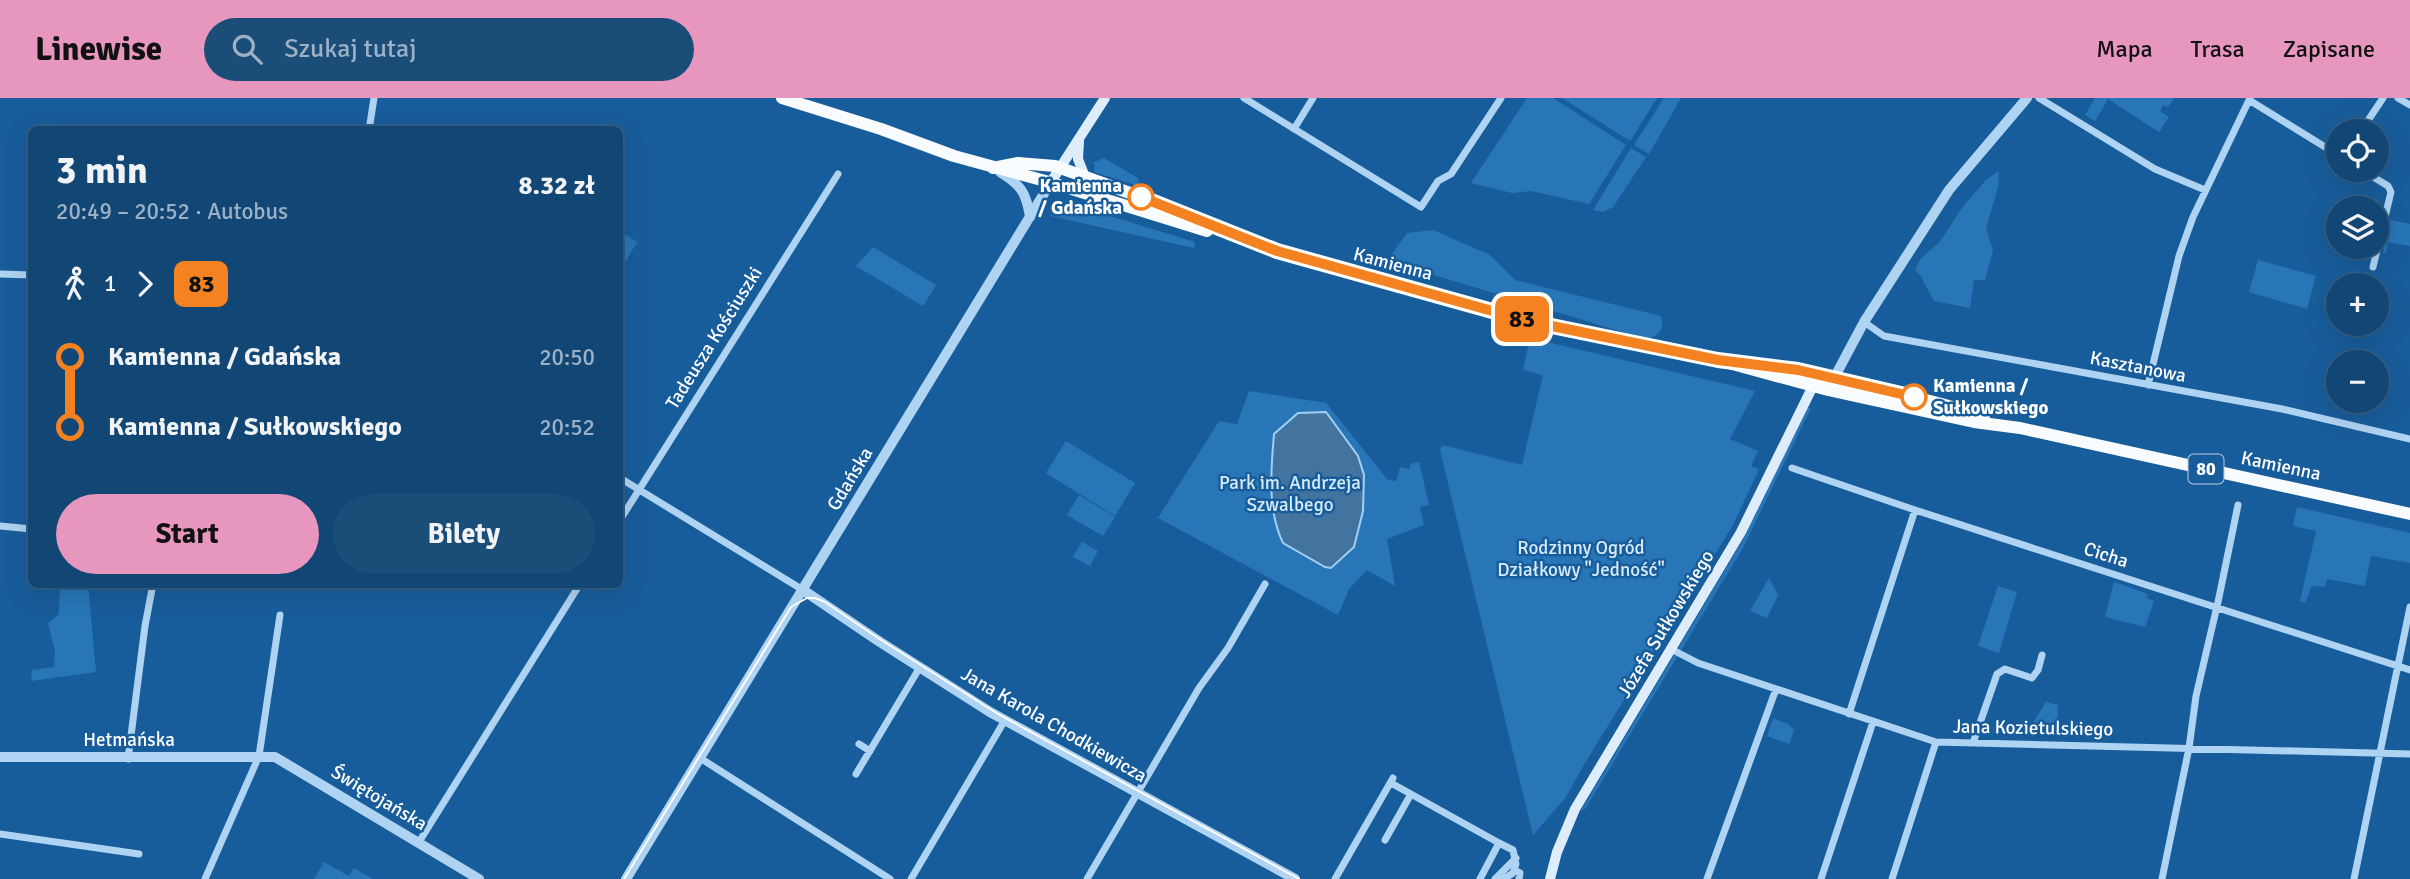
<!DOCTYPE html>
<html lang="pl">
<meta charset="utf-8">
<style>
body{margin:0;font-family:Signika,sans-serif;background:#1b4d79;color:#f1f3f6;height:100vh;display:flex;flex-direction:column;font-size:26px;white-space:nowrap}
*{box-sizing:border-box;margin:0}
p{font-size:23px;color:#9cb1c5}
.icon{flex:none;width:38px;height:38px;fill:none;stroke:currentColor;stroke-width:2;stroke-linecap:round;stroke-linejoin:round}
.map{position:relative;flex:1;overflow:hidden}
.sheet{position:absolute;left:28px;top:28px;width:595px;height:462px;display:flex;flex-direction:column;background:#124674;border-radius:10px;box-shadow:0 7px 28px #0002,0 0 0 2px #315e86}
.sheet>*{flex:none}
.badge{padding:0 14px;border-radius:10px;font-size:24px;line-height:46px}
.buttons{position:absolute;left:2326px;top:21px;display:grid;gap:14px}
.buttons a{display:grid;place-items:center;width:63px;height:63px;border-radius:50%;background:#124674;box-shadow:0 7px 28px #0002,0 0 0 2px #315e86;font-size:35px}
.map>.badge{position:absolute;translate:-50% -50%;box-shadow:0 0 0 4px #fff}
.legs{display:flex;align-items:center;gap:10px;height:77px;padding:0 28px;font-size:23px}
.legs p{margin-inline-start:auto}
.summary{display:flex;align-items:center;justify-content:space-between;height:119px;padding:0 28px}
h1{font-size:38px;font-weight:800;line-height:52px}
.button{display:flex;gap:14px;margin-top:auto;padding:14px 28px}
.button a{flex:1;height:80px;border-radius:42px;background:#e797bd;color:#111;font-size:28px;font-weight:800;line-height:80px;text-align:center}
.button a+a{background:#1b4d79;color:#f1f3f6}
ul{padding:0 28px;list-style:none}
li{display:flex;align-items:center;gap:24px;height:70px;font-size:26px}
li i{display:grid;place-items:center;width:10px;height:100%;margin:0 9px;background:currentColor}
li i::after{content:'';width:18px;height:18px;margin:-9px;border:5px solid;border-radius:50%;background:#124674}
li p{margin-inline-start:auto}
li:first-child i{background:linear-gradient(#0000 50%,currentColor 0)}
li:last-child i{background:linear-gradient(currentColor 50%,#0000 0)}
header{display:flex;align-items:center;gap:42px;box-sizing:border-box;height:98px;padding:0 35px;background:#e797bd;color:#111}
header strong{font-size:33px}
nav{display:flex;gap:38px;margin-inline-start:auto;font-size:24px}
.search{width:490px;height:63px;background:#1b4d79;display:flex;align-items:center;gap:18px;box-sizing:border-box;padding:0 24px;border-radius:38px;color:#9cb1c5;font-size:26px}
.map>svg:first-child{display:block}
.green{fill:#2876b8}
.water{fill:#43739f;stroke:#a1cff4;stroke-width:2}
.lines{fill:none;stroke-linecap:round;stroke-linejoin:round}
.minor{stroke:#afd3f2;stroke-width:7}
.tertiary{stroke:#afd3f2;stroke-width:10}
.secondary{stroke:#ddedfc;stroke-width:10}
.primary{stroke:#f9fcff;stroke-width:12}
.tram{stroke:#fff;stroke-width:2}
.line-1-casing{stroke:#fff;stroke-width:16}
.line-1{stroke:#f58220;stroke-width:10}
.stop-1-dot{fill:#fff;stroke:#f58220;stroke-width:3.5}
.labels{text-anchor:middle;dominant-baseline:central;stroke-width:5;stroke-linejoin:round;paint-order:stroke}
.shield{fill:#185d9b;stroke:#bacee1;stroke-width:2}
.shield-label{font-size:18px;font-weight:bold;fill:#fff}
.stop-label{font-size:19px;font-weight:bold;fill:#fff;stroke:#185d9b;text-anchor:end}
.street-label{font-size:19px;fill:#fff;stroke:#185d9b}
.park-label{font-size:19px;fill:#d6ebfc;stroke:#185d9b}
</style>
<header>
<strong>Linewise</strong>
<div class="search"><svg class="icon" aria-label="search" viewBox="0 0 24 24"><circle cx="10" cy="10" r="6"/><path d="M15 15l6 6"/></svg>Szukaj tutaj</div>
<nav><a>Mapa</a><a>Trasa</a><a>Zapisane</a></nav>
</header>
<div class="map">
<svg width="2410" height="781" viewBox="0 0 2410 781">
<rect width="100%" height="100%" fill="#185d9b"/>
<path class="green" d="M1527,0H1553L1626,47L1589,106L1531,93L1512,95L1471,85Z
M1562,0H1657L1630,43Z
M1664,0H1681L1649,56L1634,47Z
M2095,0H2174L2168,9L2163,7L2160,13L2169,19L2159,34L2108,1L2095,23L2085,17Z
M1631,50L1646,59L1613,109L1603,114L1593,112Z
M1104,60L1138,80L1139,88L1094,74L1095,67L1093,65Z
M1999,73L1998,89L1986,130L1993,152L1985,182H1974L1970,210L1934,203L1920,177L1915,172L1921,160L1940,144L1961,111L1986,82Z
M1064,104L1195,144L1194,150L1050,118L1057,107Z
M2391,122L2410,126V148L2388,144L2386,155H2383Z
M1433,132L1490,157L1515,182L1661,218C1665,232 1659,238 1646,241L1387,163L1407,135Z
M620,133L637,144L620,173Z
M873,149L936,187L923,208L856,168Z
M2258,162L2316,178L2307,211L2249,194Z
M1530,240L1755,293L1730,341L1758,353L1751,368L1759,371L1733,427L1586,663L1566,699L1533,737L1440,352L1442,347L1522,367L1543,277L1523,272Z
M1249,293L1326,305L1388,382L1396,383L1400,369L1410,371V366L1419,364L1429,407L1420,409L1424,427L1387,441L1395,488L1367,472L1349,491L1338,517L1158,420L1219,323L1237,326Z
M1808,310H1811L1743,450L1585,711L1581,713L1743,442Z
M1066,343L1135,385L1115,418L1046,375Z
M1079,397L1115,419L1103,438L1067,417Z
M2297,409L2410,435V465L2371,458L2365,488L2327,481L2325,489L2312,488L2305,505L2300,503L2316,433L2293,428Z
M1082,444L1098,453L1090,468L1073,459Z
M1769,480L1778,497L1767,520L1750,513Z
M2114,484L2148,496L2147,500L2154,503L2145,529L2105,519Z
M60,487H88L96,574L31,583L32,572L54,569L55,553L48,525L59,516Z
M1998,488L2017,494L1999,555L1978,548Z
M2046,604L2058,607L2057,636L2029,631Z
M1773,620L1788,626L1794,632L1789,646L1767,638Z
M324,764L349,778L354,770L373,781H314Z"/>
<path class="water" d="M1326,314L1358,358L1364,377L1363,413L1354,449L1331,470L1325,469L1283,445C1267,412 1271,372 1274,336L1298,315Z"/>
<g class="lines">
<path class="minor" d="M1244,0L1421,109L1438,83L1451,76L1501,0
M2039,0L2155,71L2205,92
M2398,0L2410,7
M2249,2L2338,57
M1294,31L1313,0
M369,32L374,0
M2361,33L2383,0
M2362,72L2388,88L2391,94L2373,169
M0,176L32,177
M1864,224L1884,238L2282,311L2410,341
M2148,287L2179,158L2193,119L2250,0
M1792,370L1915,412L2410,572
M620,380L803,492
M620,422L838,76
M0,428L32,431
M1671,551L1698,565L1936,644L2410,656
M1849,616L1915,412
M1973,645L1997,576L2005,571L2032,580L2038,572L2042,557
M859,646L870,653
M700,660L890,781
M128,661L145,528L153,486
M856,676L920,569
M1391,685L1499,745L1480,781
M0,736L139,756
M1385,742L1411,696
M419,744L580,486
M1499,745L1513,752L1516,766L1513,775L1504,781
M1514,772L1520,775L1519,781
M205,781L259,658L280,517
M911,781L1005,622
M1087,781L1199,590L1228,550L1265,486
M1335,781L1393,680
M1495,781L1516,760
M1707,781L1776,591
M1821,781L1873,624
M1892,781L1936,644
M2162,781L2189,650L2196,598L2218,504L2238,407
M2354,781L2410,509"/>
<path class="tertiary" d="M1000,74C1021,87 1026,94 1030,119
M1833,282L1864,224L1949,92L2027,0
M803,492L880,544L990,614L1295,781
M0,659H275L479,781
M626,781L1051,84"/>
<path class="secondary" d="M1079,43L1078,61L1085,79
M1051,84L1105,0
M1550,781L1557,754L1575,711L1741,434L1813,288"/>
<path class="primary" d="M782,0L881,31L954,58L1049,84L1207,133
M993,70L1018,65L1055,68L1141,99L1265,149L1381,183L1532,224L1718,262L1828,292L1974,324L2020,330L2410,416
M1753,266C1780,269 1806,275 1833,281C1884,293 1935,302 1984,319"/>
<path class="tram" d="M624,781L791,509L807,500H815L825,504L875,538L998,616L1299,781"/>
</g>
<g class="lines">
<defs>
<path id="line-1" d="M1141,99L1277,153L1532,224L1718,262L1798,272L1914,299"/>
</defs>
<use href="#line-1" class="line-1-casing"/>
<use href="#line-1" class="line-1"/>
</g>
<g class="stop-1-dot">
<circle cx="1141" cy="99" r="12"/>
<circle cx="1914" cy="299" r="12"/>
</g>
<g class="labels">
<rect class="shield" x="2188.5" y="356.5" width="35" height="29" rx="5"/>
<g class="shield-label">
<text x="2206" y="371">80</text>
</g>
<g class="stop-label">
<text x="1122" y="88">Kamienna<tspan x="1122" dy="22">/ Gdańska</tspan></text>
<text x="1933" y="288" text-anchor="start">Kamienna /<tspan x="1933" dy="22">Sułkowskiego</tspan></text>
</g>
<g class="street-label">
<text transform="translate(1393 166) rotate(15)">Kamienna</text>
<text transform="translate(714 240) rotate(-58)">Tadeusza Kościuszki</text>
<text transform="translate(2138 269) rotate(11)">Kasztanowa</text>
<text transform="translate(2281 368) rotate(12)">Kamienna</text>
<text transform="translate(850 381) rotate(-59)">Gdańska</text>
<text transform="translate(2106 457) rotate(18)">Cicha</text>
<text transform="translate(1666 526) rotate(-59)">Józefa Sułkowskiego</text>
<text transform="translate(1054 627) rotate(30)">Jana Karola Chodkiewicza</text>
<text transform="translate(2033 630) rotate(1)">Jana Kozietulskiego</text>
<text x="129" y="642">Hetmańska</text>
<text transform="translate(379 700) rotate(31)">Świętojańska</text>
</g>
<g class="park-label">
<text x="1290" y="385">Park im. Andrzeja<tspan x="1290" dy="22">Szwalbego</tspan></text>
<text x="1581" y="450">Rodzinny Ogród<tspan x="1581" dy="22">Działkowy "Jedność"</tspan></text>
</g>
</g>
</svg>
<div class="buttons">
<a><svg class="icon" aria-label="locate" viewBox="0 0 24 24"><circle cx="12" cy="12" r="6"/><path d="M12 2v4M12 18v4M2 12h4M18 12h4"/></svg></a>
<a><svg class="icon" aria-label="layers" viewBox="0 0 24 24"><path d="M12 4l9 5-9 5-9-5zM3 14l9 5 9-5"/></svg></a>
<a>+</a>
<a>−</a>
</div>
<b class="badge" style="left:1522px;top:221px;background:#f58220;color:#111">83</b>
<section class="sheet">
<div class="summary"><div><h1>3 min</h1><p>20:49 – 20:52 · Autobus</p></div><b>8.32 zł</b></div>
<div class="legs"><svg class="icon" aria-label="walk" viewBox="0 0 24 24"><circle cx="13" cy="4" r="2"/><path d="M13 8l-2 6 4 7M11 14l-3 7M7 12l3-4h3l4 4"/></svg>1<svg class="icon" aria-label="forward" viewBox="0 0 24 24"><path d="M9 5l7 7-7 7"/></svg><b class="badge" style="background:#f58220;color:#111">83</b></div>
<ul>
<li><i style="color:#f58220"></i><b>Kamienna / Gdańska</b><p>20:50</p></li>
<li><i style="color:#f58220"></i><b>Kamienna / Sułkowskiego</b><p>20:52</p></li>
</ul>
<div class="button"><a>Start</a><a>Bilety</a></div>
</section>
</div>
